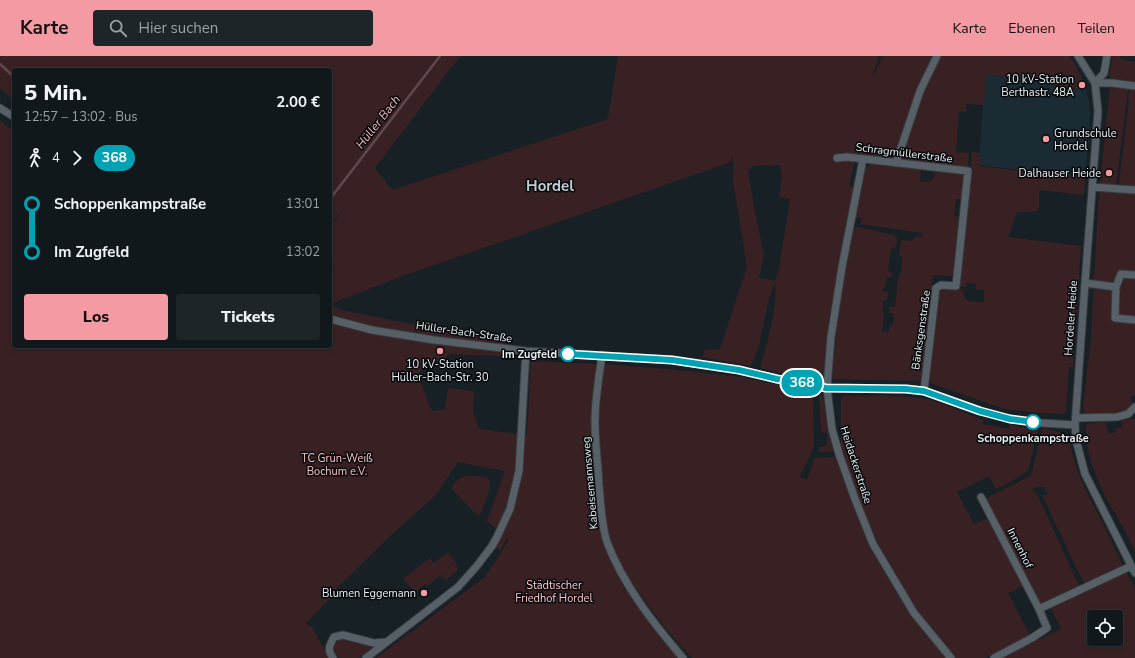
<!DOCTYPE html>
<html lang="de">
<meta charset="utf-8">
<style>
body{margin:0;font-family:"Nunito Sans",sans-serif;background:#1e2529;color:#f1f3f6;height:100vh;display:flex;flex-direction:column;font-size:15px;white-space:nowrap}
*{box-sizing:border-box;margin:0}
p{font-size:13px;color:#9ca0a3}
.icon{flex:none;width:22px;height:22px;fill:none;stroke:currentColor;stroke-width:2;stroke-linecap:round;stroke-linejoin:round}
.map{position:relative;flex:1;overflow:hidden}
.side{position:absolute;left:12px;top:12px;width:320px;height:280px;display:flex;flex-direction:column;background:#11181c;border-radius:4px;box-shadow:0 2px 6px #0003,0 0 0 1px #30373b}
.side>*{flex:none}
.badge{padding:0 8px;border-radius:13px;font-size:14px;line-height:26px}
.fabs{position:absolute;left:1087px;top:554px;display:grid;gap:8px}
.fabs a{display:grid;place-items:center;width:36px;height:36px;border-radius:4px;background:#11181c;box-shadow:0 2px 6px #0003,0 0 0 1px #30373b;font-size:20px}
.map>.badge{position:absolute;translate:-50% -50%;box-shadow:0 0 0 2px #fff}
.legs{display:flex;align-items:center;gap:6px;height:44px;padding:0 12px;font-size:13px}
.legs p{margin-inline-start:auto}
.headline{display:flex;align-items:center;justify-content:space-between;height:68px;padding:0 12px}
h1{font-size:22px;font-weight:800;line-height:30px}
.action{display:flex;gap:8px;margin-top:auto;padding:8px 12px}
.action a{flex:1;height:46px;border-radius:4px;background:#f49aa2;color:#111;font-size:16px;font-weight:800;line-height:46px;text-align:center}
.action a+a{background:#1e2529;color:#f1f3f6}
ul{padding:0 12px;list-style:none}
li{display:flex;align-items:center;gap:14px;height:48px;font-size:15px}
li i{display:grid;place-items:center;width:6px;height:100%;margin:0 5px;background:currentColor}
li i::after{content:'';width:10px;height:10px;margin:-5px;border:3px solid;border-radius:50%;background:#11181c}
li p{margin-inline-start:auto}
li:first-child i{background:linear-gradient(#0000 50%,currentColor 0)}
li:last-child i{background:linear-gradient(currentColor 50%,#0000 0)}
header{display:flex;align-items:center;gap:24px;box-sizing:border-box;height:56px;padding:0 20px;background:#f49aa2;color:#111}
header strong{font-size:19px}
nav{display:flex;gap:22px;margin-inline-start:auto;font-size:14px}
.search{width:280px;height:36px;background:#1e2529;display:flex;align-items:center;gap:10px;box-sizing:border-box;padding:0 14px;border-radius:4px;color:#9ca0a3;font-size:15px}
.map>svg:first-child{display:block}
.built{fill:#1b2b33}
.green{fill:#392123;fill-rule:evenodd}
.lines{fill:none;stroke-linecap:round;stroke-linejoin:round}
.stream{stroke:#5d4a4e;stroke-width:2.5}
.minor-casing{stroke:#363c40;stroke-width:9}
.minor{stroke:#566066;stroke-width:7}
.line-1-casing{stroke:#fff;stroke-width:9}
.line-1{stroke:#00a3b4;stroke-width:6}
.poi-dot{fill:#f49aa2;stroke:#06090b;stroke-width:1.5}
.stop-1-dot{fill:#fff;stroke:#00a3b4;stroke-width:2}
.labels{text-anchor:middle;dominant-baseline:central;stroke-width:3;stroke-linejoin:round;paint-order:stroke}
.poi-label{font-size:11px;fill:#eaf0f3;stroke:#06090b;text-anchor:end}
.street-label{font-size:11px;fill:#eaf0f3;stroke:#06090b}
.stop-label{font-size:11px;font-weight:bold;fill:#eaf0f3;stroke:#06090b;text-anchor:end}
.park-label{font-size:11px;fill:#fec4c8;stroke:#06090b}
.water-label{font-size:12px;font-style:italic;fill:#f8bec2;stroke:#06090b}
.district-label{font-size:15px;font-weight:bold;fill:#c1cdd4;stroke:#06090b}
</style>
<header>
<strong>Karte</strong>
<div class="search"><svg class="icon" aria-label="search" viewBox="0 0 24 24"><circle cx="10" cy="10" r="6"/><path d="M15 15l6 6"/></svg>Hier suchen</div>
<nav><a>Karte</a><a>Ebenen</a><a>Teilen</a></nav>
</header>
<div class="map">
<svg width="1135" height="602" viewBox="0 0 1135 602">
<rect width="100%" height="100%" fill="#172025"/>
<path class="built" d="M985,18L1086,34L1089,45L1090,60L1089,80L1085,122L979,109Z"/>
<path class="green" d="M0,0H460L375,112L392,134L608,63L618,0H879L871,25L883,0H934L919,30L895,98L892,102L856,98L849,130L854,131L829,263L825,324L799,321L760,312C767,289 778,250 775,226L768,246L759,290L751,310L702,301L705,294L720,293L747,211L733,125V98L731,106L394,223L331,248L341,254L431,272L505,282L501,300L450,298L442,304L426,308L418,320L432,355L445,353L448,332L474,335L473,355L479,373L527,379L531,305L596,308L593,344L598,452L604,489L625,533L659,579L679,602H376L485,521L509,484L507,482L500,495L495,491L502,478L487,465L505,415L458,406L434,441L389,481L334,535L326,547L306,567L312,571L329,602H0V64L14,76V290H330V215L334,213L333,201L330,199V171L348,148L330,169V14H14V45L0,32ZM780,109L782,120L779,142L790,143L779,214L775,225L759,222L764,198L756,162L748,115L753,110Z
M941,0H1069C1077,10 1082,22 1086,34L986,18L984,49L966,48V56L959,55L956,96L969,97L968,111L900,104L926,29Z
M1113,0H1120L1121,3L1135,6V26L1111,22L1109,19Z
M1110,31L1128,33L1116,130L1100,128Z
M1132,33H1135V130L1119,128L1129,46L1128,45L1129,35Z
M972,96L980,97L979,110L1085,122L1084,139L1039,134V152L1037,155L1031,156H1017L1008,181L1081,190L1073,311H1069L1066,355L1063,358L1038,357L1004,353L930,327L929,321L939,234L942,232L959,233L962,234L965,242L969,246H984V234H976V228L967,227L966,231L959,230L963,191L964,190Z
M870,108L921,113L920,126H932V123H934L935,115L963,119L964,121L963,143H956L954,160L960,161L954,219L951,220L933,219L922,325H921L834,323L832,321L839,253L854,170L894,179L898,183L895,192L891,193L888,215L891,216V222L887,221L885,232H883L882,235L888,236L887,244H884L882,254L884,258L882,275L889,276L890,269H893L894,258L889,257L890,250L895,251L898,223L902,213V200H899L901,184L913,185L914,181H922V177L860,168L862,162L855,161L865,112Z
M1099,133L1135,137V338L1130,342L1134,349L1125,356L1112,358L1085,359L1083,351L1091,283Z
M604,308L668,313L741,321L813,336L814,390L800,421L807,424L815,402L835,401L851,444L870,490L899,541L914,563L946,602H692L666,573L628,522L612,489L604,455L601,407L599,358Z
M822,339L834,395L819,396V391L827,390V377L821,376L819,340Z
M843,340C872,340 902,338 930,344C947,348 966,358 983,364L982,368L1009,373L1010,369L1038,374L1028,415L1014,424L996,433L989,420L957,436L974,468L989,462L1023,530L1008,537L1030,579L985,602H955L925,566L905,537L888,508L870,469L854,432L841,390V342Z
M1135,363V495C1116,455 1085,416 1086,370L1088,368L1105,365L1109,378L1116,376L1115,373L1122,371L1121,364Z
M1043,372L1069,379C1072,411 1088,439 1103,468C1110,482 1116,496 1123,510L1084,528L1042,439H1047V436H1045V431H1036L1033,433V435L1036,437L1041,446L1079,530L1042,549L1040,548L987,447V442L994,438L1029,421L1032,416Z
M465,420C473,420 484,419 490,424V433L481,457L479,459L476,458L452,433L455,426Z
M448,496L456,507L458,514L446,524L441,519L427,530L425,528L415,536L403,523L430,502L434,507Z
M1126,515L1135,533V602H1001L1061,573L1051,552ZM1094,561H1116V583H1094Z
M343,583L369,589L372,592L359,602H339C333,595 333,591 338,584Z"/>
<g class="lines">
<path class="stream" d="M0,8L14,21
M330,143L440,0"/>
<defs>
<path id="minor" d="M1078,0L1095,27L1098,55L1085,227L1075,369L1076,384L1085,418L1135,517
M1095,27H1112L1135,30
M1095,27L1104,17L1107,0
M0,52L14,61
M837,102L847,101L968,115L956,230L941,229L936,232L924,335
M863,103L842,211L831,281L827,332L832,373L839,398L855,443L873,488L914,557L951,602
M896,107L920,35L937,0
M1092,131L1135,134
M1135,219L1121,218L1116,231L1115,262L1135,264
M1085,227L1116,231
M330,263L372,274L434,284L526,295L672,304L739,314L777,323L827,332L906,333L924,335L980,355L1010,363L1042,367L1075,369
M602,299C599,321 595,343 595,366C595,387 598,408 599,429C601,448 601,468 607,486C623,529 654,568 683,602
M1076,362L1117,361L1128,358L1135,351
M981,441L1039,553
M333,602C327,594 329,590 334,581L343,579L374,587L386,586
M366,602L458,531L476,511L492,490L497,481L510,453L519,415L526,295
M994,602L1032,582L1047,572L1039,553L1131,510"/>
</defs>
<use href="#minor" class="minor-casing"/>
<use href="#minor" class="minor"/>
</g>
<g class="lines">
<defs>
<path id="line-1" d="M568,298L672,304L739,314L777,323L826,332L906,333L924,335L980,355L1010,363L1033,366"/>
</defs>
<use href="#line-1" class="line-1-casing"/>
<use href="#line-1" class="line-1"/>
</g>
<g class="poi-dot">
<circle cx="1082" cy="29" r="4"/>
<circle cx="1046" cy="83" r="4"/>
<circle cx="1109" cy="117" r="4"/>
<circle cx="440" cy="295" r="4"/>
<circle cx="424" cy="537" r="4"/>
</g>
<g class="stop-1-dot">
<circle cx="568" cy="298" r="7"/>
<circle cx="1033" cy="366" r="7"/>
</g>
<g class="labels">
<g class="poi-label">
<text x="1074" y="23">10 kV-Station<tspan x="1074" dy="13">Berthastr. 48A</tspan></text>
<text x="1054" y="77" text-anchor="start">Grundschule<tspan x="1054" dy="13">Hordel</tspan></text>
<text x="1101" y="117">Dalhauser Heide</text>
<text x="440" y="308" text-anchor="middle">10 kV-Station<tspan x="440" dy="13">Hüller-Bach-Str. 30</tspan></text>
<text x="416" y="537">Blumen Eggemann</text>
</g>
<g class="street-label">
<text transform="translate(904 97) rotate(7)">Schragmüllerstraße</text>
<text transform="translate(1071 262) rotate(-86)">Hordeler Heide</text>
<text transform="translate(921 274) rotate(-82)">Bänksgenstraße</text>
<text transform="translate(464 276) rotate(8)">Hüller-Bach-Straße</text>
<text transform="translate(856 409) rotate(72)">Heidackerstraße</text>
<text transform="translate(590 427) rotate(-95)">Kabeisemannsweg</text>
<text transform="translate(1020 492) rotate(63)">Innenhof</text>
</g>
<g class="stop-label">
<text x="557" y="298">Im Zugfeld</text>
<text x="1033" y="382" text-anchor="middle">Schoppenkampstraße</text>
</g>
<g class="park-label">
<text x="337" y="402">TC Grün-Weiß<tspan x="337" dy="13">Bochum e.V.</tspan></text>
<text x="554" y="529">Städtischer<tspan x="554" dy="13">Friedhof Hordel</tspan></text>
</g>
<g class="water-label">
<text transform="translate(378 66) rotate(-52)">Hüller Bach</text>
</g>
<g class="district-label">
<text x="550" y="130">Hordel</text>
</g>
</g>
</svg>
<div class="fabs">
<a><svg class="icon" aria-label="locate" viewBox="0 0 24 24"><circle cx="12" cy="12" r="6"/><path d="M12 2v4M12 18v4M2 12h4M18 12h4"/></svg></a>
</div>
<b class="badge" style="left:802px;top:327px;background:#00a3b4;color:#fff">368</b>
<section class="side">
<div class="headline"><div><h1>5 Min.</h1><p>12:57 – 13:02 · Bus</p></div><b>2.00 €</b></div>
<div class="legs"><svg class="icon" aria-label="walk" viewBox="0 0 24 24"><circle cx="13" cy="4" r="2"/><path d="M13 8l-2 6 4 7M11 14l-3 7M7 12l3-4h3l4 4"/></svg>4<svg class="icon" aria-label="forward" viewBox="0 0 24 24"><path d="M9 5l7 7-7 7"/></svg><b class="badge" style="background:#00a3b4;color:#fff">368</b></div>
<ul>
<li><i style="color:#00a3b4"></i><b>Schoppenkampstraße</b><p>13:01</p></li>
<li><i style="color:#00a3b4"></i><b>Im Zugfeld</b><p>13:02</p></li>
</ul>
<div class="action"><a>Los</a><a>Tickets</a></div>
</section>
</div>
